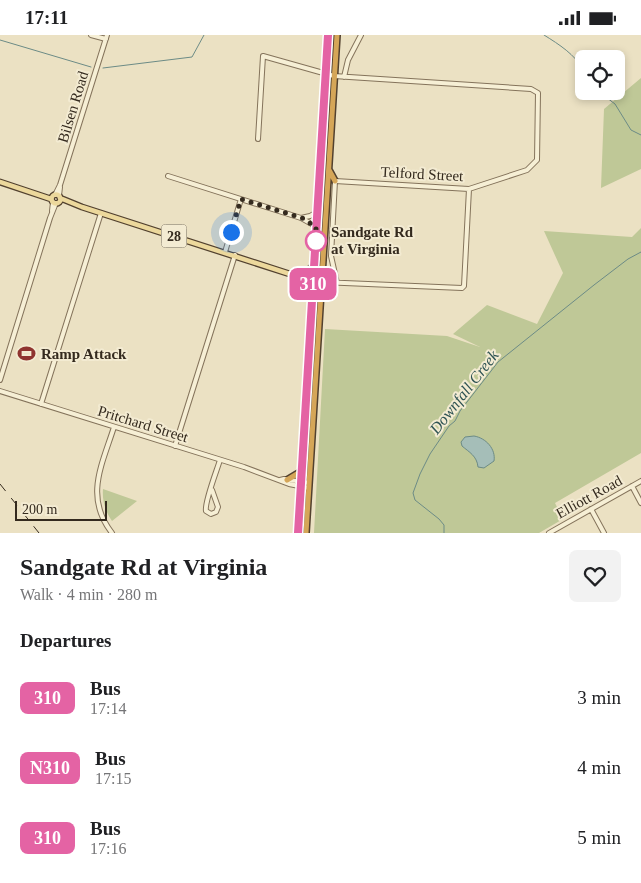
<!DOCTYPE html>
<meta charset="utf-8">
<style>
body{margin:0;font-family:Georgia,serif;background:#f2f2f2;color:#202124;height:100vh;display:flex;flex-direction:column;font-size:19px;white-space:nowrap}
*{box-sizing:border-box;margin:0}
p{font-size:16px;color:#757577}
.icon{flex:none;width:28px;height:28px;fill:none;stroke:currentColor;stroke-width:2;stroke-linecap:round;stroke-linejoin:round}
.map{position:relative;height:498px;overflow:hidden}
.side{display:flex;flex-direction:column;background:#fff;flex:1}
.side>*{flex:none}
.badge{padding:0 10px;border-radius:8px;font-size:18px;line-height:32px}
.tools{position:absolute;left:575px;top:15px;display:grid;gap:10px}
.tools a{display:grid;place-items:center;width:50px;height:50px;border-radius:8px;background:#fff;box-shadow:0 2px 8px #0003;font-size:25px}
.scale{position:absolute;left:15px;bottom:12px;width:92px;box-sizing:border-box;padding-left:5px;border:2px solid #342a1e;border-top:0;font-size:14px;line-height:18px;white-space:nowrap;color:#342a1e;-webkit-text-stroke:4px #f3ebd2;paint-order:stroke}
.you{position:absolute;width:25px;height:25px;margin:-12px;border:4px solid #fff;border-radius:50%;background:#1a73e8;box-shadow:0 0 0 8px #1a73e833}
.map>.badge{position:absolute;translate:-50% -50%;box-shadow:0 0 0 2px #fff}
h2{padding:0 20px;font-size:19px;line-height:45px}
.round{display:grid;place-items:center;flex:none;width:52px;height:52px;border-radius:8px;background:#f2f2f2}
.headline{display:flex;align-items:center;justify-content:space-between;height:85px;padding:0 20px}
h1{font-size:24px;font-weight:800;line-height:38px}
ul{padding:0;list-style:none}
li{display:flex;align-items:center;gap:15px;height:70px;padding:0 20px}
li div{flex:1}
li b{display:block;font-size:19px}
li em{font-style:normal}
li .badge{min-width:55px;font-weight:700;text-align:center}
.status{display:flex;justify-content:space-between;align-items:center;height:35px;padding:0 25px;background:#fff;direction:ltr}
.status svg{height:14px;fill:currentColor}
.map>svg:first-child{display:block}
.green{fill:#bfc897}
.water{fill:#a5beb8;stroke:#6c8b86}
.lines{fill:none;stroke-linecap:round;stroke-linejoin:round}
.stream{stroke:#6c8b86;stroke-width:1}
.minor-casing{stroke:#84735b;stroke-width:6}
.major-casing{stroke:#52412f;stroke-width:7}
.highway-casing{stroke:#52412f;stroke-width:8}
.minor{stroke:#f6efd5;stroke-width:4}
.major{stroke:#ecd89c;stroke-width:4.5}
.highway{stroke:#d5a658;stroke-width:5}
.rail{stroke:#342a1e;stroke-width:1;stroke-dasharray:9 9;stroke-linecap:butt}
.line-casing{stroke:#fff;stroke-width:11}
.line{stroke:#e463a4;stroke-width:8}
.walk{stroke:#342a1e;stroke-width:5;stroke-dasharray:0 9}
.stop-dot{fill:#fff;stroke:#e463a4;stroke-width:2.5}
.labels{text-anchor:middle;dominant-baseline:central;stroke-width:4;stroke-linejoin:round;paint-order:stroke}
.shield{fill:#f3ebd2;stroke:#6d6454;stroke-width:1}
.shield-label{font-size:14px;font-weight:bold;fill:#342a1e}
.street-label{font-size:15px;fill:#342a1e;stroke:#f3ebd2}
.stop-label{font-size:15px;font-weight:bold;fill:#342a1e;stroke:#f3ebd2;text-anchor:start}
.poi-label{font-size:15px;font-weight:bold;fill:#342a1e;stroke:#f3ebd2;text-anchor:start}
.water-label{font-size:16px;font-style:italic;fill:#2e5353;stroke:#f3ebd2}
</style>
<div class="status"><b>17:11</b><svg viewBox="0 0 49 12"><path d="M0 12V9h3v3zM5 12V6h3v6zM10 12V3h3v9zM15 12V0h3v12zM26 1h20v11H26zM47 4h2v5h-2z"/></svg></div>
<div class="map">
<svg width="641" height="498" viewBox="0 0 641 498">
<rect width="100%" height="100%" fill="#ebe1c3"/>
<path class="green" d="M641,43V134L601,153L604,74Z
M641,193V418L555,468L563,484L539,498H314L325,294L447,301L480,312L453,299L487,270L537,289L563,238L544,196L632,202Z
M103,454L137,466L112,486C105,476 102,465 103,454Z"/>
<path class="water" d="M474,401C486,403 496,414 494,426L484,433L478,432C477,421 469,417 462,411L461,407L465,402Z"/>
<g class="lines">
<path class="stream" d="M544,0C560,10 574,19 584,35
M0,5L91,32
M103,33L192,22L204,0
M598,56L615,69L631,95L641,100
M444,498V490L439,484L415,465L413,458L420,439L430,419L449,391L455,386L460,376L498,327L594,250L628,224L641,217"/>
<defs>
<path id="minor" d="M91,0L106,4
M344,42L348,25L361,0
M258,104L263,21L334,41L531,54L538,58L537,125L527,135L469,154L335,146L331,221L337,248
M168,141L301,183L317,192
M55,160L60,150L107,0
M59,161L60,152
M52,176L53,167
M301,183L310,181L317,177
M225,217L241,164
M321,247L462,253L464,251L469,154
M0,345L50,183L56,168
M0,356L244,432L289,449L309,453
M41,369L101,178
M175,411L235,220
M280,445L284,444L309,448
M632,451L641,468
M212,455L218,472L216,477L211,479L206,476C204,468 217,435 220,425
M591,474L604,498
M112,498C84,462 102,430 114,392
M549,498L641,446"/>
<path id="major" d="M0,147L51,164
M51.5 164a4.5 4.5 0 1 1 9 0a4.5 4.5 0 1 1-9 0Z
M60,163L82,172L296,241L321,247"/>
<path id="highway" d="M329,135L335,146
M296,241L308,236L314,230
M320,259L333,251L335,248
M287,445L302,436
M298,498L328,0
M306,498L337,0"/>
</defs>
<use href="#minor" class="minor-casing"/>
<use href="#major" class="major-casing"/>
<use href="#highway" class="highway-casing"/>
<use href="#minor" class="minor"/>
<use href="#major" class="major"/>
<use href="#highway" class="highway"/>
<path class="rail" d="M0,449L39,498"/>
</g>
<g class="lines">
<defs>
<path id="line" d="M298,498L328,0"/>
</defs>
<use href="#line" class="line-casing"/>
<use href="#line" class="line"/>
<path class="walk" d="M231,197L241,164L302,183L316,192V206"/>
</g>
<defs>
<symbol id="stadium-bare" viewBox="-9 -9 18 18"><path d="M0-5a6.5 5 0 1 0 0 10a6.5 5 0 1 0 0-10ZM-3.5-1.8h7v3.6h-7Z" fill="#8f342f" stroke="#f3ebd2" stroke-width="2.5" paint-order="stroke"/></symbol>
</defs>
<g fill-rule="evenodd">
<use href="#stadium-bare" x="14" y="306" width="25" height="25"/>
</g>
<circle class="stop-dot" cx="316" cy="206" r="10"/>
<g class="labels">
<rect class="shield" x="161.5" y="189.5" width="25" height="23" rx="4"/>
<g class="shield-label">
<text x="174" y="201">28</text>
</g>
<g class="street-label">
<text transform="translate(73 72) rotate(-73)">Bilsen Road</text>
<text transform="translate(422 139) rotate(3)">Telford Street</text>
<text transform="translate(143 389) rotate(17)">Pritchard Street</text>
<text transform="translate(589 462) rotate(-29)">Elliott Road</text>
</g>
<g class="stop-label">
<text x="331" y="197">Sandgate Rd<tspan x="331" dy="17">at Virginia</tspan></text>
</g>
<g class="poi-label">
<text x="41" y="319">Ramp Attack</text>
</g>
<g class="water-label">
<text transform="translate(464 357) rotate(-52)">Downfall Creek</text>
</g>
</g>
</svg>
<div class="tools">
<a><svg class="icon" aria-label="locate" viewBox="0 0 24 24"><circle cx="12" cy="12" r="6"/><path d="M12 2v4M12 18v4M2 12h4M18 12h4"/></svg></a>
</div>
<div class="scale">200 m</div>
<div class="you" style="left:231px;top:197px"></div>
<b class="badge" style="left:313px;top:249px;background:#e463a4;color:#fff">310</b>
</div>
<section class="side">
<div class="headline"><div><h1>Sandgate Rd at Virginia</h1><p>Walk · 4 min · 280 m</p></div><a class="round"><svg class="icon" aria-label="heart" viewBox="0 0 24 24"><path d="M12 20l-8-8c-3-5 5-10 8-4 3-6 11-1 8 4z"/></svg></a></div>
<h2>Departures</h2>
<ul>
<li><span class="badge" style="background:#e463a4;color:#fff">310</span><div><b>Bus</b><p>17:14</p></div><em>3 min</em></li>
<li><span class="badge" style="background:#e463a4;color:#fff">N310</span><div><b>Bus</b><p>17:15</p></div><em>4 min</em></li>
<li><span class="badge" style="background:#e463a4;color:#fff">310</span><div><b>Bus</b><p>17:16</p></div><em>5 min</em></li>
</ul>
</section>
